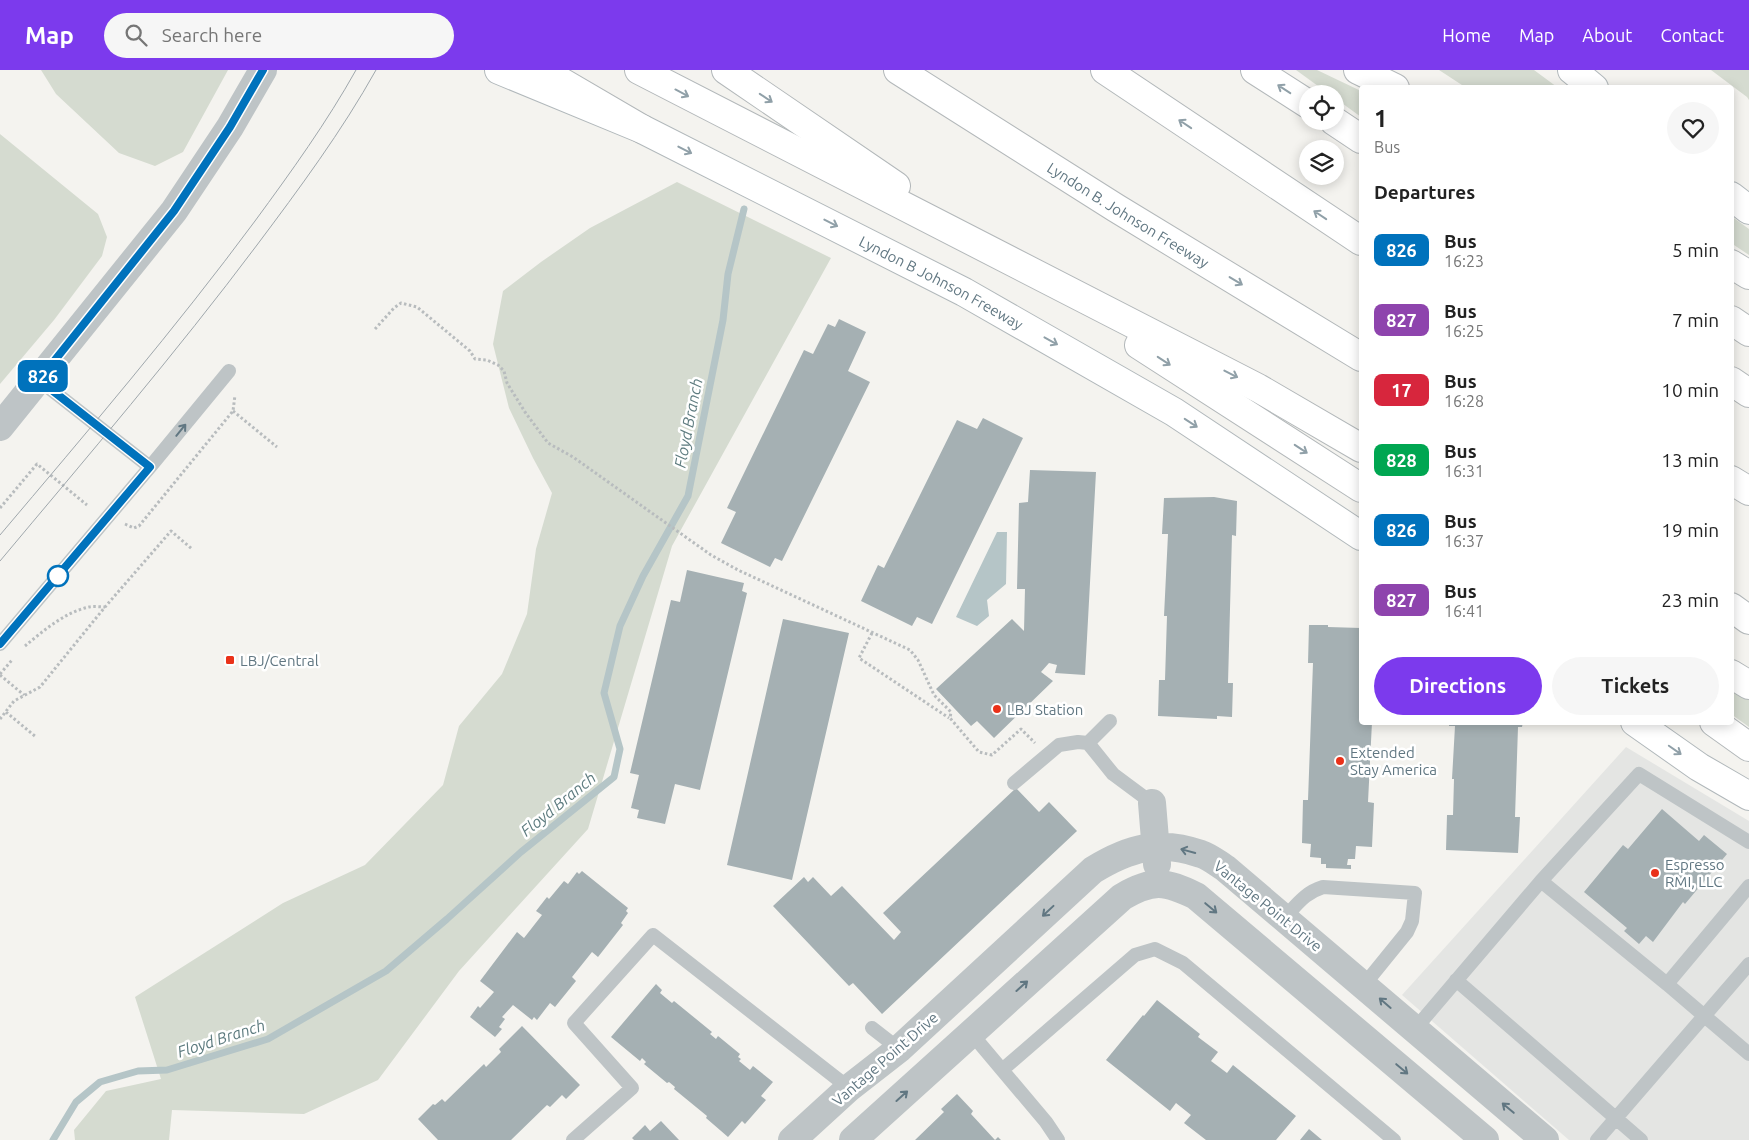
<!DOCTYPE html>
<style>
body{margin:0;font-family:Ubuntu,sans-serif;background:#f6f6f6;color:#222;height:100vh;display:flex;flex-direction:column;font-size:19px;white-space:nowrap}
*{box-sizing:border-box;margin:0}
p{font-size:16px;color:#767676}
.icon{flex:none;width:28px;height:28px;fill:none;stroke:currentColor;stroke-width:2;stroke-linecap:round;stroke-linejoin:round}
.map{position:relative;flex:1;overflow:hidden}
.sheet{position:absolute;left:1359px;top:15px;width:375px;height:640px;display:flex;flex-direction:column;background:#fff;border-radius:5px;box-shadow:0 2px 12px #0003}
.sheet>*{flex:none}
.badge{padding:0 10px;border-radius:8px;font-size:18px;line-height:32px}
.controls{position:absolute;left:1299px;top:15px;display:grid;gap:10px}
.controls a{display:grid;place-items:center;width:45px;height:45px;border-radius:50%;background:#fff;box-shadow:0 2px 12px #0003;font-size:25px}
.map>.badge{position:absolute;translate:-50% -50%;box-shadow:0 0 0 2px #fff}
h2{padding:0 15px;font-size:19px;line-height:45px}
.round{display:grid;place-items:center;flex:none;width:52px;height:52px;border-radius:26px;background:#f6f6f6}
.head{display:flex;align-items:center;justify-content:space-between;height:85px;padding:0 15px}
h1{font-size:24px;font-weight:700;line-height:38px}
.cta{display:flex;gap:10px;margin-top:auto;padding:10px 15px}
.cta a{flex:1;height:58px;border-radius:30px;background:#7c3aed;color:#fff;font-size:20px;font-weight:700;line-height:58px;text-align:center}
.cta a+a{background:#f6f6f6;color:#222}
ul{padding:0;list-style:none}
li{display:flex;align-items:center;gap:15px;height:70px;padding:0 15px}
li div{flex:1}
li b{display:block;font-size:19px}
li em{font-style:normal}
li .badge{min-width:55px;font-weight:700;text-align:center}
header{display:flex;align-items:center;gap:30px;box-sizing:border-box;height:70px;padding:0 25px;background:#7c3aed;color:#fff}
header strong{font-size:24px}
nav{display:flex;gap:28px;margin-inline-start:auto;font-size:18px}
.search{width:350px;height:45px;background:#f6f6f6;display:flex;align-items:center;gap:12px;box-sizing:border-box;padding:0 18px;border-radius:28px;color:#767676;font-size:19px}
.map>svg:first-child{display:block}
.built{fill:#e4e5e3}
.green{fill:#d5dbd0}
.water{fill:#b5c5c7}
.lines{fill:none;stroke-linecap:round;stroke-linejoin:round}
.stream{stroke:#b5c5c7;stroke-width:7}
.building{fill:#a5b0b3}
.secondary-casing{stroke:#b1b8bb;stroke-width:30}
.motorway-casing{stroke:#b3b8ba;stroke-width:30}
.path{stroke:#b8bcbe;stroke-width:3;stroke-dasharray:2.5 2.5;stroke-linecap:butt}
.service{stroke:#bec4c6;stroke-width:14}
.tertiary{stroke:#bec4c6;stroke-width:28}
.secondary{stroke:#fff;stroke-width:28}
.motorway{stroke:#fff;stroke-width:28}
.tram{stroke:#9fa7ac;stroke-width:1}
.oneway{stroke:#90a0a8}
.oneway2{stroke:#617782}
.line-casing{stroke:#fff;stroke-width:11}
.line{stroke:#0072bc;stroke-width:8}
.stop-dot{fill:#fff;stroke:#0072bc;stroke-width:2.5}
.poi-dot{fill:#ea3119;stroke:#fff;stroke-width:2}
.labels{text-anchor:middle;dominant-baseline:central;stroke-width:5;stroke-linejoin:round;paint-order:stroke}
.street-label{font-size:15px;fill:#617782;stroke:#fff}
.poi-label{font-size:15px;fill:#617782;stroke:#fff;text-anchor:start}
.water-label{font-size:16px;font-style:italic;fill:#5d7b7f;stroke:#fff}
</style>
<header>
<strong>Map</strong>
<div class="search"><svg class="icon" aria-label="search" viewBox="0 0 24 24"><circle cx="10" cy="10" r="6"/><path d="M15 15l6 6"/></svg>Search here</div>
<nav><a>Home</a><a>Map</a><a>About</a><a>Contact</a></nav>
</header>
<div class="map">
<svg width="1749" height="1070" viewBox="0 0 1749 1070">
<rect width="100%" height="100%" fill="#f4f3ef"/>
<path class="built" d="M1626,677L1749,751V1070H1569L1402,925Z"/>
<path class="green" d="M41,0H228L183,82L155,96L119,83L56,24Z
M1296,0H1317L1361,21V47L1335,28V24H1329Z
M1439,0H1534L1557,17H1465Z
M1711,0H1749V30L1747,27Z
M0,64L98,144L107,167L102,186L54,250L0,314Z
M677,112L831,188L672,476L588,759L459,901L378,1010L304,1044L172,1040L169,1070H75L74,1060L106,1021L161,1009L135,927L283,833L365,795L443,715L459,656L502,604L527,544L536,479L552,423L533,388L509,338L493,274L503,221L541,192L590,158Z
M1731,146L1749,159V185L1731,173Z
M1731,603L1749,612V657L1731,644Z"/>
<path class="water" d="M997,462H1007L1006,514L987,530L989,546L977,556L956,547Z"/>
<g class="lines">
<path class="stream" d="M53,1070L76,1032L100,1012L138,1001L167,1000L268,969L386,901L447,849L521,782L614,707L620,679L604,623L620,556L643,506L688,426L723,250L728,204L744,139"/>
</g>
<path class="building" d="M839,249L866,262L848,301L870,312L782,491L775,488L770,497L721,473L736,442L727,438L804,280L813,284L828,254L835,257Z
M983,348L1023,368L932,554L917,547L912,556L861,531L878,495L884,498L957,350L977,359Z
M1030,400L1096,402L1085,605L1055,603L1057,595L1049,593L1041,602L1053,611L994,668L977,651L971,656L936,619L1012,549L1024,561L1025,519H1017L1019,433L1028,432Z
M1214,427L1237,431L1236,466L1232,465L1228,613H1233L1232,647L1217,646V649L1158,646L1159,610H1165L1167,546H1164L1168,464H1162L1164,428Z
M687,500L744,513L742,521L747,523L700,720L675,714L665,754L637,748L639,740L631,738L639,705L630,703L671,530L680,532Z
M783,549L849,563L792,810L727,795Z
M1309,555H1328V557L1361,558V652H1372L1368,732L1374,733L1372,777L1356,776L1355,789H1348L1347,795H1351V799L1326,798V794H1321V788L1310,787L1311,774L1302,773L1303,730H1308L1313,593H1308Z
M1449,652H1523L1522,657H1518L1515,747H1520L1518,783L1446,780L1447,745H1453L1454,709H1452L1455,656H1449Z
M1016,718L1039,742L1049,732L1077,761L882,944L853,913L849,916L773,836L804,807L808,812L813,807L831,826L842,816L894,870L901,862L883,843Z
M1662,739L1699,771L1704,765L1727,784L1685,834L1683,832L1653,872L1646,866L1639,874L1624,861L1627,858L1584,822L1623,775L1628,779Z
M582,801L628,838L626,841L628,843L621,853L623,855L598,887L592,882L572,907L576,911L555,937L550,933L537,950L534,947L532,950L513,935L502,947L505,949L499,957L502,959L495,967L470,947L478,936L480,938L494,922L480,911L517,862L524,868L542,845L536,841L547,827L549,829L564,811L568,814L577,802L579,804Z
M656,914L662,920L660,923L672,933L674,931L712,962L710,964L716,969L718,966L740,984L738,987L741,989L739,991L750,1000L753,996L773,1012L761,1026L766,1030L745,1054L742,1051L728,1067L706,1048L707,1046L674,1019L675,1017L669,1012L667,1013L644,994L646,992L642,988L640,991L611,967Z
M1157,930L1200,964L1198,967L1218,982L1211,991L1227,1003L1233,995L1296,1046L1276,1070H1206L1184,1053L1191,1045L1176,1033L1170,1041L1106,990L1143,945L1144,946Z
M522,956L580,1015L566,1029L562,1025L550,1037L547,1035L511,1070H438L418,1049L433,1034L435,1035L442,1029L445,1032L484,994L486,997L501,982L499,979Z
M957,1024L973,1041L971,1044L995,1070L998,1067L1001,1070H915L944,1042L941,1039Z
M661,1051L679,1070H634L632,1068L645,1055L650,1061Z
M1309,1059L1322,1070H1300Z"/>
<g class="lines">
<defs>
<g id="secondary">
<path id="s1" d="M499,0L642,59L964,222L1174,342L1361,466"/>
<path d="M1572,0L1594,18"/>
<path d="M1731,126L1749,140"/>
<path d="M1635,652L1699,697L1749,726"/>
</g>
<g id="motorway">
<path d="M541,0L642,59"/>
<path d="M639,0L1258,318L1361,378"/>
<path d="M726,0L896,116"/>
<path id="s2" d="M898,0L1116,138L1361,287"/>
<path d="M1105,0L1361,171"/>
<path d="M1255,0L1308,34"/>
<path d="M1358,0L1395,18"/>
<path d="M1334,51L1361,69"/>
<path d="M1731,194L1749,205"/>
<path d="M1731,250L1749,262"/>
<path d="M1139,275L1361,418"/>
<path d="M1731,311L1749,323"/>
<path d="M1731,410L1749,421"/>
<path d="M1731,537L1749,550"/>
<path d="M1731,604L1749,615"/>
<path d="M1714,652L1749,677"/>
</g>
</defs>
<use href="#secondary" class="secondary-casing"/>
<use href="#motorway" class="motorway-casing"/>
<path class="path" d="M375,259L394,238L401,233L417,237L470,281L475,289L487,290L498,295L504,301L507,313L525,342L548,373L573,387L711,485L738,500L910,580L918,590L934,625L951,642L950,648L979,682L992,685L1021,659L1035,673
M233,341L277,377
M0,438L37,394L87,435
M125,454L134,458L139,456L233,341L235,325
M872,563L859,588L949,648
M25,576C43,561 65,542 89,537C94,536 100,537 105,537
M0,604L12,590
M0,605L24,625
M6,642L36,667
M0,649L14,631L40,617L105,537L171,461L192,479"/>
<path class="service" d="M39,310L150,397
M0,574L150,397L229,301
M1088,673L1110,651
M1014,713L1059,675L1078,672L1088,673L1113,704L1152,733
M1541,811L1667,914
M1749,816L1667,914L1749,984
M1284,848C1297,835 1304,823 1323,817L1415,823L1412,851L1407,862L1364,915
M1456,910L1641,1070
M872,958L899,979
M1415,959L1541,811L1639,704L1749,772
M971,963L1046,1052L1058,1070
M1002,1000L1135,885L1155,879L1183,893L1394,1070
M573,1070L632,1018L574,953L653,865L849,1018
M1597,1070L1749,894"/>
<path class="tertiary" d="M0,357L174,141L230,57L263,0
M1152,733L1157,794
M792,1070L849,1018L899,979L1093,800C1129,778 1160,769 1201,784C1210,787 1217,793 1225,798L1545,1070
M853,1070L1122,827C1153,809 1165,811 1196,826L1485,1070"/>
<use href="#secondary" class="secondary"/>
<use href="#motorway" class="motorway"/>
<path class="tram" d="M0,465C87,362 175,259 255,151C291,102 327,52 356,0
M0,491C87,387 176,283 257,175C299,119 342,61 376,0"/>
</g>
<defs><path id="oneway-shaft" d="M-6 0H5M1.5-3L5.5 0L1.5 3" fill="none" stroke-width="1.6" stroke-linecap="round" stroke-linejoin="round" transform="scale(1.25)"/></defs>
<g class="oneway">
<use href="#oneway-shaft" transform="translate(1284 19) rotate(-147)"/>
<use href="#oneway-shaft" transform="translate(682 23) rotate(28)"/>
<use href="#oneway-shaft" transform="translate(766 28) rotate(34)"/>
<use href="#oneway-shaft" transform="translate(1185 54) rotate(-146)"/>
<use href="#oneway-shaft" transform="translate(685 80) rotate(27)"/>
<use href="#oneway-shaft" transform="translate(1320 145) rotate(-146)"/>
<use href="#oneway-shaft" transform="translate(831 153) rotate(27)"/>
<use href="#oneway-shaft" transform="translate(1236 211) rotate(31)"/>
<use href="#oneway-shaft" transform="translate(1051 271) rotate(29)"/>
<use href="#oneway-shaft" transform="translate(1164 291) rotate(33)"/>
<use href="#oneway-shaft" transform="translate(1231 304) rotate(27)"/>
<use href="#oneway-shaft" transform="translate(1191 353) rotate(33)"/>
<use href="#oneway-shaft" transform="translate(1301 379) rotate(33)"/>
<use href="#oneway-shaft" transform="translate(1675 680) rotate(35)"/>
</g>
<g class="oneway2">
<use href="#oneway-shaft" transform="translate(181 360) rotate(-51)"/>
<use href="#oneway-shaft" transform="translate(1188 781) rotate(-165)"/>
<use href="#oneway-shaft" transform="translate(1211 838) rotate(40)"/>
<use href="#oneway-shaft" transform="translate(1048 841) rotate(137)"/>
<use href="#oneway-shaft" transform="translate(1022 916) rotate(-42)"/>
<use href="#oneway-shaft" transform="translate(1385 933) rotate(-139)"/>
<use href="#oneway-shaft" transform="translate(1402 999) rotate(40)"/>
<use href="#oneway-shaft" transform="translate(902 1026) rotate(-42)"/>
<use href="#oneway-shaft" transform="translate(1508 1038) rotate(-140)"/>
</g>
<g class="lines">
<defs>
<path id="line" d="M0,574L150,397L39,310L174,141L230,57L263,0"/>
</defs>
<use href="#line" class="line-casing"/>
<use href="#line" class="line"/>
</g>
<circle class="stop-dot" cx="58" cy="506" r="10"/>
<g class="poi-dot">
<rect x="225" y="585" width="10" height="10" rx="2.5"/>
<circle cx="997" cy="639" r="5"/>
<circle cx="1340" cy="691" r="5"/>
<circle cx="1655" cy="803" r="5"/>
</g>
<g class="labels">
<g class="street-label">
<text stroke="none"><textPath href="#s2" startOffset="272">Lyndon B. Johnson Freeway</textPath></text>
<text stroke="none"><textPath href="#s1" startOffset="491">Lyndon B Johnson Freeway</textPath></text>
<text transform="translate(1268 836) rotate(39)">Vantage Point Drive</text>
<text transform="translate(885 989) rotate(-41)">Vantage Point Drive</text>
</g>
<g class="poi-label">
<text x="240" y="590">LBJ/Central</text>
<text x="1007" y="639">LBJ Station</text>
<text x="1350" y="682">Extended<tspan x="1350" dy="17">Stay America</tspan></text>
<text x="1665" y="794">Espresso<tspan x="1665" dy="17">RMI, LLC</tspan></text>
</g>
<g class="water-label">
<text transform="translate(688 353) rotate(-79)">Floyd Branch</text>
<text transform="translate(558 734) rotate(-39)">Floyd Branch</text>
<text transform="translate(221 968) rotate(-18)">Floyd Branch</text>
</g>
</g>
</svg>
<div class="controls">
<a><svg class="icon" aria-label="locate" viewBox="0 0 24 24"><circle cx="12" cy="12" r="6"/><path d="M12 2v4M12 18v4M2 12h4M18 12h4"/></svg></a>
<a><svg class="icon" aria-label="layers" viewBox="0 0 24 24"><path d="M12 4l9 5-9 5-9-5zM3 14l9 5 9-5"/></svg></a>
</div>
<b class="badge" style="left:43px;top:306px;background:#0072bc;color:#fff">826</b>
<section class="sheet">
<div class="head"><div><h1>1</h1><p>Bus</p></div><a class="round"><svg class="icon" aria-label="heart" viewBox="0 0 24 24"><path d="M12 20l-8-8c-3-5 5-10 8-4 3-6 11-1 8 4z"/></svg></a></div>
<h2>Departures</h2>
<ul>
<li><span class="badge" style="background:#0072bc;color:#fff">826</span><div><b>Bus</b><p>16:23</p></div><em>5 min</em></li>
<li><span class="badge" style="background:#8e44ad;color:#fff">827</span><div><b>Bus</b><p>16:25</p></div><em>7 min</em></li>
<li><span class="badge" style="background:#d7263d;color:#fff">17</span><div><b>Bus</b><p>16:28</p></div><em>10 min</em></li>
<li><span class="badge" style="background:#00a651;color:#fff">828</span><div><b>Bus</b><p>16:31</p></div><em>13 min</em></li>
<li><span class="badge" style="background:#0072bc;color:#fff">826</span><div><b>Bus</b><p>16:37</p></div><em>19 min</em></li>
<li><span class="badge" style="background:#8e44ad;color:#fff">827</span><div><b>Bus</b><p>16:41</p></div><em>23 min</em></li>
</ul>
<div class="cta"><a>Directions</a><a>Tickets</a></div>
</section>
</div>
